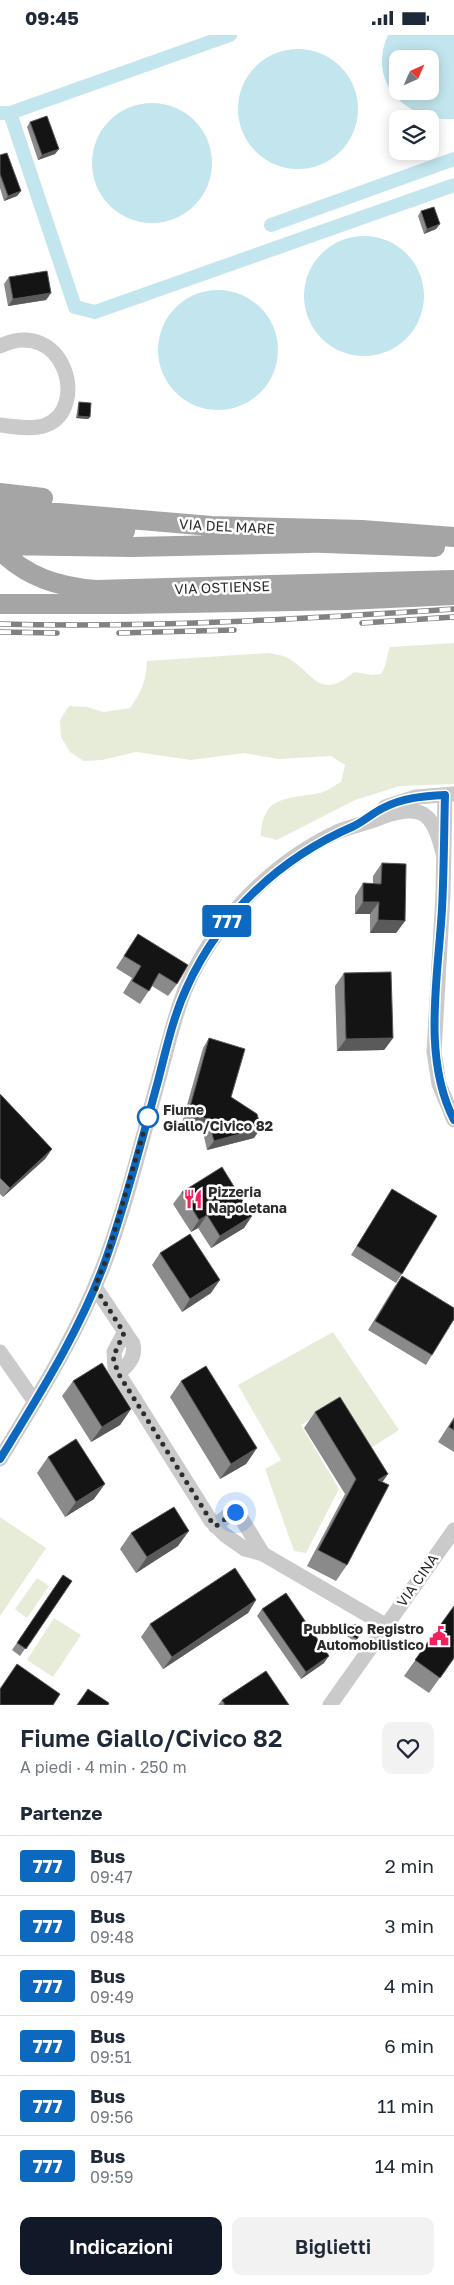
<!DOCTYPE html>
<html lang="it">
<meta charset="utf-8">
<style>
body{margin:0;font-family:"Golos Text",sans-serif;background:#f2f2f3;color:#1f2937;height:100vh;display:flex;flex-direction:column;font-size:19px;white-space:nowrap}
*{box-sizing:border-box;margin:0}
p{font-size:16px;color:#747a83}
.icon{flex:none;width:28px;height:28px;fill:none;stroke:currentColor;stroke-width:2;stroke-linecap:round;stroke-linejoin:round}
.map{position:relative;height:1670px;overflow:hidden}
.panel{display:flex;flex-direction:column;background:#fff;flex:1}
.panel>*{flex:none}
.badge{padding:0 10px;border-radius:4px;font-size:18px;line-height:32px}
.needle{width:32px;rotate:45deg}
.buttons{position:absolute;left:389px;top:15px;display:grid;gap:10px}
.buttons a{display:grid;place-items:center;width:50px;height:50px;border-radius:10px;background:#fff;box-shadow:0 2px 12px #0003;font-size:25px}
.you{position:absolute;width:25px;height:25px;margin:-12px;border:4px solid #fff;border-radius:50%;background:#1a73e8;box-shadow:0 0 0 8px #1a73e833}
.map>.badge{position:absolute;translate:-50% -50%;box-shadow:0 0 0 2px #fff}
h2{padding:0 20px;font-size:19px;line-height:45px}
.round{display:grid;place-items:center;flex:none;width:52px;height:52px;border-radius:10px;background:#f2f2f3}
.overview{display:flex;align-items:center;justify-content:space-between;height:85px;padding:0 20px}
h1{font-size:24px;font-weight:600;line-height:38px}
.button{display:flex;gap:10px;margin-top:auto;padding:10px 20px}
.button a{flex:1;height:58px;border-radius:10px;background:#111827;color:#fff;font-size:20px;font-weight:600;line-height:58px;text-align:center}
.button a+a{background:#f2f2f3;color:#1f2937}
ul{padding:0;list-style:none}
li{display:flex;align-items:center;gap:15px;height:60px;padding:0 20px;border-top:1px solid #e0e1e3}
li div{flex:1}
li b{display:block;font-size:19px}
li em{font-style:normal}
li .badge{min-width:55px;font-weight:700;text-align:center}
.status{display:flex;justify-content:space-between;align-items:center;height:35px;padding:0 25px;background:#fff;direction:ltr}
.status svg{height:14px;fill:currentColor}
.map>svg:first-child{display:block}
.green{fill:#e7ecd9}
.water{fill:#c3e6ee;fill-rule:evenodd}
.lines{fill:none;stroke-linecap:round;stroke-linejoin:round}
.canal{stroke:#c3e6ee;stroke-width:14}
.minor{stroke:#cacaca;stroke-width:15}
.major{stroke:#a5a5a5;stroke-width:20}
.rail-casing{stroke:#828282;stroke-width:5.5}
.rail{stroke:#fff;stroke-width:4;stroke-dasharray:11;stroke-linecap:butt}
.wall{fill:#8a8a8a}
.shaded-wall{fill:#5a5a5a}
.building{fill:#141414;stroke:#5a5a5a}
.line-casing{stroke:#fff;stroke-width:11}
.line{stroke:#0c69bf;stroke-width:8}
.walk{stroke:#2d2d2d;stroke-width:5;stroke-dasharray:0 9}
.stop-dot{fill:#fff;stroke:#0c69bf;stroke-width:2.5}
.labels{text-anchor:middle;dominant-baseline:central;stroke-width:5;stroke-linejoin:round;paint-order:stroke}
.street-label{font-size:14px;fill:#2d2d2d;stroke:#fff}
.stop-label{font-size:14px;font-weight:bold;fill:#2d2d2d;stroke:#fff;text-anchor:start}
.poi-label{font-size:14px;font-weight:bold;fill:#2d2d2d;stroke:#fff;text-anchor:start}
</style>
<div class="status"><b>09:45</b><svg viewBox="0 0 49 12"><path d="M0 12V9h3v3zM5 12V6h3v6zM10 12V3h3v9zM15 12V0h3v12zM26 1h20v11H26zM47 4h2v5h-2z"/></svg></div>
<div class="map">
<svg width="454" height="1670" viewBox="0 0 454 1670">
<rect width="100%" height="100%" fill="#fff"/>
<path class="green" d="M454,608V749L400,751L355,765L277,805L261,801C262,757 292,765 323,757C329,755 335,750 341,747L345,730L331,721L278,724L244,718L191,725L136,717L102,725L84,726L70,717L61,702L60,685L69,671L87,672L104,677L130,673C142,657 146,645 147,626L268,618C274,619 282,620 288,623C316,640 319,666 354,637L372,640L381,639C387,631 386,622 390,612Z
M333,1297L399,1395L360,1420L331,1372L301,1390L339,1454L306,1518L294,1516L265,1434L281,1425L238,1350Z
M0,1482L46,1513L0,1581Z
M37,1543L49,1551L27,1583L15,1574Z
M54,1583L81,1600L53,1642L27,1625Z"/>
<path class="water" d="M388,0H454V84C407,87 366,47 388,0ZM398,24H430V56H398Z
M238 74a60 60 0 1 1 120 0a60 60 0 1 1-120 0Z
M92 128a60 60 0 1 1 120 0a60 60 0 1 1-120 0Z
M304 261a60 60 0 1 1 120 0a60 60 0 1 1-120 0Z
M158 315a60 60 0 1 1 120 0a60 60 0 1 1-120 0Z"/>
<g class="lines">
<path class="canal" d="M0,78H10L75,272L95,277L454,150
M10,78L230,0
M271,190L454,124"/>
<path class="minor" d="M0,311C64,281 90,373 46,390C33,395 13,392 0,390
M445,760L443,859L434,1017L439,1049L454,1085
M385,772L416,762L454,759
M95,1252L133,1309C136,1322 128,1331 118,1338
M124,1298L114,1317L115,1333L211,1486L225,1500L245,1514L263,1519L385,1590
M0,1317L35,1367
M0,1424C39,1360 80,1295 106,1224C128,1164 143,1100 160,1039C168,1011 174,982 185,955C213,888 271,828 337,797C352,791 367,788 382,782C426,766 434,782 444,822
M215,1491L231,1478H238L263,1519
M330,1670L454,1495"/>
<path class="major" d="M0,458L43,463
M0,473L211,491L362,495L454,502
M0,490L125,496
M297,507L435,512
M0,510L132,512L310,508
M0,515C26,542 59,552 96,555L454,545
M0,569H126L347,565L454,560"/>
<defs>
<path id="rail" d="M362,588L454,582
M0,589C152,593 303,584 454,574
M0,597L57,598
M119,598L234,595"/>
</defs>
<use href="#rail" class="rail-casing"/>
<use href="#rail" class="rail"/>
</g>
<path class="wall" d="M30,87L59,114L55,119L38,125L27,92Z
M0,120L21,156L17,161L4,166L0,153Z
M421,176L440,189L436,194L424,199L418,181Z
M9,242L51,258L46,265L8,271L4,249Z
M79,367L90,382L88,384L76,383L78,370Z
M382,828L405,886L396,898H370V879H355V861L363,848L373,849V841Z
M138,899L177,949L168,961L152,951L140,969L123,958L132,943L116,933Z
M344,938L393,1003L384,1015L337,1016L335,951Z
M209,1003L231,1062L254,1103L207,1115L202,1093L182,1088L203,1013Z
M0,1059L52,1114L45,1124L3,1162L0,1159Z
M392,1154L402,1239L396,1248L351,1220Z
M182,1157L252,1181L244,1193L211,1213L198,1193L191,1197L173,1169Z
M160,1218L211,1258L182,1277L152,1230Z
M402,1241L432,1320L426,1330L368,1295L395,1251Z
M73,1346L131,1374L120,1390L91,1407L62,1361Z
M181,1346L257,1413L246,1429L220,1444L170,1362Z
M315,1377L382,1447L347,1530L336,1546L307,1531L345,1459L304,1393Z
M454,1382V1417L438,1407Z
M48,1422L94,1464L65,1482L37,1438Z
M131,1498L178,1511L136,1538L120,1514Z
M63,1540L72,1546L20,1621L12,1615Z
M256,1565L248,1578L163,1634L141,1602L150,1589Z
M454,1571V1623L429,1658L404,1641Z
M262,1574L324,1628L301,1644L257,1581Z
M355,1589L363,1595L355,1607L347,1601Z
M222,1665L289,1670H218Z"/>
<path class="shaded-wall" d="M59,114L55,119L38,125L42,120Z
M21,156L17,161L4,166L8,161Z
M440,189L436,194L424,199L427,194Z
M51,258L46,265L8,271L13,264Z
M78,381L90,382L88,384L76,383Z
M363,867H379L370,879H355Z
M378,885L405,886L396,898H370Z
M393,1003L384,1015L337,1016L346,1004Z
M188,1079L208,1084L202,1093L182,1088Z
M261,1093L254,1103L207,1115L214,1106Z
M52,1114L45,1124L3,1162L10,1153Z
M207,1180L198,1193L191,1197L199,1185Z
M252,1181L244,1193L211,1213L220,1201Z
M220,1245L211,1258L182,1277L190,1264Z
M131,1374L120,1390L91,1407L102,1392Z
M257,1413L246,1429L220,1444L231,1429Z
M388,1439L377,1455L378,1445Z
M105,1449L94,1464L65,1482L76,1467Z
M189,1496L178,1511L136,1538L147,1522Z
M256,1565L248,1578L163,1634L172,1622Z
M329,1621L324,1628L301,1644L306,1637Z"/>
<path class="building" d="M47,81L59,114L42,120L30,87Z
M7,118L21,156L8,161L0,139V120Z
M434,172L440,189L427,194L421,176Z
M47,236L51,258L13,264L9,242Z
M79,367L91,368L90,382L78,381Z
M382,828L406,829L405,886L378,885L379,867H363V848L381,849Z
M138,899L188,930L177,949L159,938L149,956L132,946L141,931L124,921Z
M391,937L393,1003L346,1004L344,938Z
M209,1003L245,1014L231,1062L257,1079L261,1093L214,1106L208,1084L188,1079Z
M0,1059L52,1114L10,1153L0,1143Z
M222,1132L252,1181L220,1201L207,1180L199,1185L182,1157Z
M392,1154L437,1181L402,1239L357,1211Z
M190,1199L220,1245L190,1264L160,1218Z
M402,1241L454,1273V1284L432,1320L375,1286Z
M102,1328L131,1374L102,1392L73,1346Z
M206,1331L257,1413L231,1429L181,1346Z
M340,1362L388,1439L378,1445L389,1450L347,1530L318,1515L356,1444L315,1377Z
M454,1384V1395L449,1392Z
M76,1404L105,1449L76,1467L48,1422Z
M174,1472L189,1496L147,1522L131,1498Z
M235,1533L256,1565L172,1622L150,1589Z
M63,1540L72,1546L26,1614L17,1608Z
M286,1558L329,1621L306,1637L262,1574Z
M454,1571V1623L440,1643L415,1625Z
M355,1589L363,1595L357,1604L348,1599Z
M17,1629L60,1659L53,1670H0V1654Z
M266,1636L289,1670H225L222,1665Z
M88,1654L109,1668L108,1670H77Z"/>
<g class="lines">
<defs>
<path id="line" d="M0,1424C39,1360 82,1293 107,1221C127,1164 142,1104 158,1046C166,1015 173,982 187,952C221,878 280,823 354,791C364,786 373,778 383,773C402,763 423,761 445,760C444,798 444,836 442,874C438,943 422,1023 454,1085"/>
</defs>
<use href="#line" class="line-casing"/>
<use href="#line" class="line"/>
<path class="walk" d="M148,1082L107,1222L95,1252L124,1298L113,1322L118,1338L211,1486L216,1491L235,1477"/>
</g>
<defs>
<symbol id="restaurant-bare" viewBox="-9 -9 18 18"><path d="M-5-6h1v4h1v-4h1v4h1v-4h1v5L-1.5 .5V6h-2V.5L-5-1ZM5-6V6H3V1.5H1.5Q1.5-4 5-6Z" fill="#f3205c" stroke="#fff" stroke-width="2.5" paint-order="stroke"/></symbol>
<symbol id="civic-bare" viewBox="-9 -9 18 18"><path d="M-.6-6.5H3V-4.5H.6V-3L4-1V1h2V6H-6V1h2V-1L-.6-3ZM-1.2 2.5V6h2.4V2.5Z" fill="#f3205c" stroke="#fff" stroke-width="2.5" paint-order="stroke"/></symbol>
</defs>
<g fill-rule="evenodd">
<use href="#restaurant-bare" x="179" y="1150" width="28" height="28"/>
<use href="#civic-bare" x="425" y="1587" width="28" height="28"/>
</g>
<circle class="stop-dot" cx="148" cy="1082" r="10"/>
<g class="labels">
<g class="street-label">
<text transform="translate(227 491) rotate(3)">VIA DEL MARE</text>
<text transform="translate(222 552) rotate(-2)">VIA OSTIENSE</text>
<text transform="translate(417 1545) rotate(-55)">VIA CINA</text>
</g>
<g class="stop-label">
<text x="163" y="1074">Fiume<tspan x="163" dy="16">Giallo/Civico 82</tspan></text>
</g>
<g class="poi-label">
<text x="208" y="1156">Pizzeria<tspan x="208" dy="16">Napoletana</tspan></text>
<text x="424" y="1593" text-anchor="end">Pubblico Registro<tspan x="424" dy="16">Automobilistico</tspan></text>
</g>
</g>
</svg>
<div class="buttons">
<a><svg class="needle" viewBox="-14 -14 28 28"><path d="M0-13l5 13h-10z" fill="#e53935"/><path d="M0 13l5-13h-10z" fill="#747a83"/></svg></a>
<a><svg class="icon" aria-label="layers" viewBox="0 0 24 24"><path d="M12 4l9 5-9 5-9-5zM3 14l9 5 9-5"/></svg></a>
</div>
<div class="you" style="left:235px;top:1477px"></div>
<b class="badge" style="left:227px;top:886px;background:#0c69bf;color:#fff">777</b>
</div>
<section class="panel">
<div class="overview"><div><h1>Fiume Giallo/Civico 82</h1><p>A piedi · 4 min · 250 m</p></div><a class="round"><svg class="icon" aria-label="heart" viewBox="0 0 24 24"><path d="M12 20l-8-8c-3-5 5-10 8-4 3-6 11-1 8 4z"/></svg></a></div>
<h2>Partenze</h2>
<ul>
<li><span class="badge" style="background:#0c69bf;color:#fff">777</span><div><b>Bus</b><p>09:47</p></div><em>2 min</em></li>
<li><span class="badge" style="background:#0c69bf;color:#fff">777</span><div><b>Bus</b><p>09:48</p></div><em>3 min</em></li>
<li><span class="badge" style="background:#0c69bf;color:#fff">777</span><div><b>Bus</b><p>09:49</p></div><em>4 min</em></li>
<li><span class="badge" style="background:#0c69bf;color:#fff">777</span><div><b>Bus</b><p>09:51</p></div><em>6 min</em></li>
<li><span class="badge" style="background:#0c69bf;color:#fff">777</span><div><b>Bus</b><p>09:56</p></div><em>11 min</em></li>
<li><span class="badge" style="background:#0c69bf;color:#fff">777</span><div><b>Bus</b><p>09:59</p></div><em>14 min</em></li>
</ul>
<div class="button"><a>Indicazioni</a><a>Biglietti</a></div>
</section>
